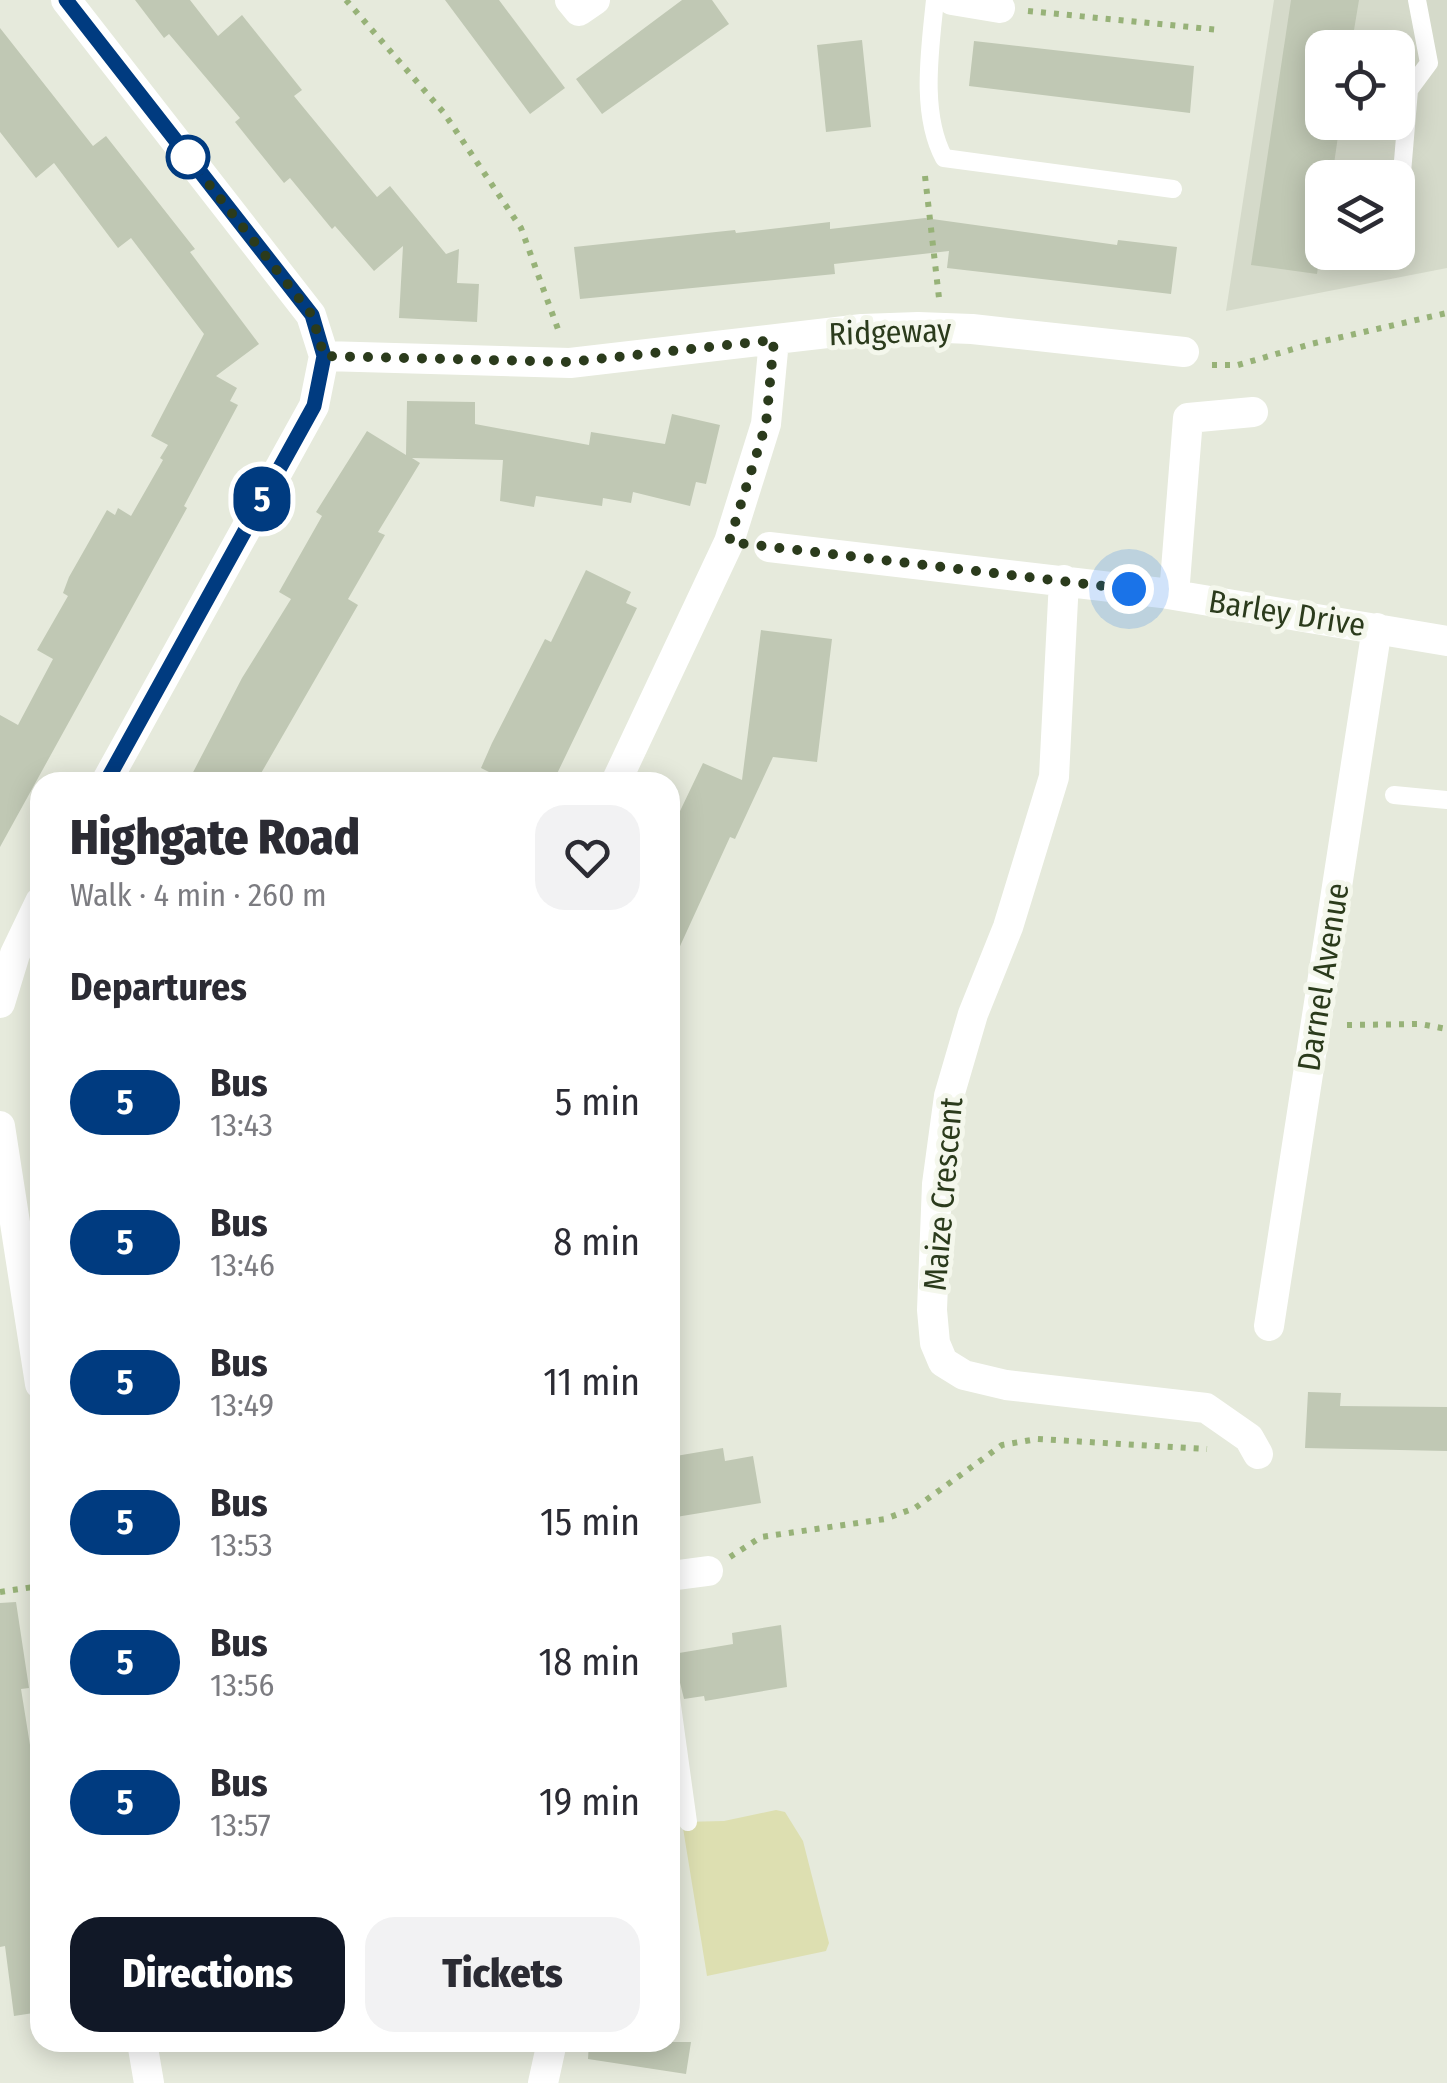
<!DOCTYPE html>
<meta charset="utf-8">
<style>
body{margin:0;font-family:"Fira Sans Condensed",sans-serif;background:#f2f2f3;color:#2b2b33;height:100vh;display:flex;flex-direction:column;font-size:38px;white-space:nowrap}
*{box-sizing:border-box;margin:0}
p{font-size:32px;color:#7c7c81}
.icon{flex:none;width:55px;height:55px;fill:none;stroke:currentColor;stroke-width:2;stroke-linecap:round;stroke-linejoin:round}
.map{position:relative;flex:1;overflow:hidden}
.drawer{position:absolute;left:30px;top:772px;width:650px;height:1280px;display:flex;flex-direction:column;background:#fff;border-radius:30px;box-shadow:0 5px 25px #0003}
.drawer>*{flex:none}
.badge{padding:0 20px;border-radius:32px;font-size:35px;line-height:65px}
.buttons{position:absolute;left:1305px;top:30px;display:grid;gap:20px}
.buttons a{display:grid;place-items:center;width:110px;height:110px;border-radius:20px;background:#fff;box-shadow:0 5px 25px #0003;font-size:50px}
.you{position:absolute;width:50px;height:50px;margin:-25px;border:8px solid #fff;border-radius:50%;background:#1a73e8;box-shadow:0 0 0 15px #1a73e833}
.map>.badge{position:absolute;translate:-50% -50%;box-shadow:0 0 0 5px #fff}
h2{padding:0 40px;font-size:38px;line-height:90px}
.round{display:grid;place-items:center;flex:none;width:105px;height:105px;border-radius:30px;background:#f2f2f3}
.overview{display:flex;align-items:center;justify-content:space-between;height:170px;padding:0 40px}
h1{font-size:48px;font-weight:800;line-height:75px}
.button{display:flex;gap:20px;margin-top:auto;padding:20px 40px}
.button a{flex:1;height:115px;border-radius:30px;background:#111827;color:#fff;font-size:40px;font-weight:800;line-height:115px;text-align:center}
.button a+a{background:#f2f2f3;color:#2b2b33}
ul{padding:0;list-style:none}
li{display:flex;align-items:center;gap:30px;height:140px;padding:0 40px}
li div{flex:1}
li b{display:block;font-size:38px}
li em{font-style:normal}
li .badge{min-width:110px;font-weight:700;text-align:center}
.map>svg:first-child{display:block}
.built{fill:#d5daca;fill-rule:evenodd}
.green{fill:#dddfb1}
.building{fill:#c0c8b4}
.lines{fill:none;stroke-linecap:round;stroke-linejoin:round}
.path{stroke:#97b278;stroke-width:6;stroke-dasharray:5 8;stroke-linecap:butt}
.service{stroke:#fff;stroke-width:18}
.minor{stroke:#fff;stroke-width:30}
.line-casing{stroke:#fff;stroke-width:22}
.line{stroke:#003b80;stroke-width:15}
.walk{stroke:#2b3b1c;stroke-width:10;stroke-dasharray:0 18}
.stop-dot{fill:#fff;stroke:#003b80;stroke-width:5}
.labels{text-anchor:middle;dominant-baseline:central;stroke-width:10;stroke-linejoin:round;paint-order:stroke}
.street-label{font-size:32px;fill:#2b3b1c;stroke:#f4f7ec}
</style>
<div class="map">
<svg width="1447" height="2083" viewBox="0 0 1447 2083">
<rect width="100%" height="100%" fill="#e6eadc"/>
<path class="built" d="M1274,0H1447V268L1226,311ZM1322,48H1398V122H1322ZM1322,178H1398V252H1322Z"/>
<path class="green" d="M776,1810L785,1812L803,1841L829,1943L826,1951L707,1976L682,1822L724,1821Z"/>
<path class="building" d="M135,0H190L218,36L242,15L302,90L294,96L377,197L390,186L446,254L459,249L457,283L479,284L477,322L399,318L403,246L374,271L335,226L332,229L290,178L284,183L235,122L240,118L169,34L164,38Z
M445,0H499L565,88L530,114Z
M682,0H712L729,24L602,114L576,79Z
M1291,0H1359L1351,48H1322V122H1340L1332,178H1322V238L1317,274L1251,265Z
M0,28L93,146L106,136L195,249L190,252L259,344L216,376L237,388L230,401L238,405L184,506L187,508L0,847V715L18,725L53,659L37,650L68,596L63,593L69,577L107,510L115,515L118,508L131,516L163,460L160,458L168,445L151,436L204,334L131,238L118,248L54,163L36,178L0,132Z
M862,40L871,127L826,132L817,45Z
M974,41L1194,66L1190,113L969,86Z
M925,218L1117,245L1118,240L1177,247L1171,294L947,268L949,251L834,264L835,274L580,299L574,247L735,230L736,233L830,222V229Z
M407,401L475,402V424L589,445L591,432L665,444L672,414L720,425L706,484L696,482L690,506L633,492L631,503L603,498L602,506L536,496L534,507L500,501L503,460L412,458L420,463L378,532L385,535L348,599L358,605L256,782H188L242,678L291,599L279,592L322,516L316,512L367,431L406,455Z
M586,570L631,592L626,603L637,608L553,782H487L491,773L481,768L492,743L545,639L551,642Z
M761,630L832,639L817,762L773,757L735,839L730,837L670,968V832L703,763L742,780Z
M1308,1392L1341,1393L1340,1406L1447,1407V1451L1305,1448Z
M723,1448L725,1461L753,1456L761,1503L670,1518V1457Z
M16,1602L29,1688L21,1689L30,1745L40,1743V2012L14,2016L5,1946L0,1947V1603Z
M781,1625L787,1687L705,1701L704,1696L684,1699L673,1654L733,1644L732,1633Z
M589,2042H691L686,2074L588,2059Z"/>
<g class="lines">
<path class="path" d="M346,0L444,113L521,228L559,332
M1028,11L1220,30
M925,176L939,298
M1212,365H1238L1311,344L1447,313
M1347,1025L1420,1024L1447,1029
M730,1557L761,1537L885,1519L915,1508L1002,1445L1037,1439L1207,1449
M0,1592L40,1586"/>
<path class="service" d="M935,0C930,50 920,113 944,158L1173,189
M1398,220L1409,90L1429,63L1417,0
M1394,795L1447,800
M670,1691L688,1822"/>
<path class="minor" d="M66,0L311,315L324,356L314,406L106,782
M570,0L579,11L595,0
M952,0L1000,8
M324,356L570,363L862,329L918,327L972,329L1184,352
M769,547L1162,593L1447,641
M1064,580L1054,777L1008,927L973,1014L949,1096L937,1184L932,1310L935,1343L943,1362L964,1375L1006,1385L1206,1408L1249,1438L1258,1454
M1174,595L1188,418L1253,412
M616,782L729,542L766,424L774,340
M0,1003L15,954L40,902
M0,1126L40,1384
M1269,1326L1377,628
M670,1576L708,1571
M142,2042L149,2083
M543,2083L552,2042"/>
</g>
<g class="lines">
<defs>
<path id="line" d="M66,0L312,315L324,356L314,406L106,782"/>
</defs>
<use href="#line" class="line-casing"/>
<use href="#line" class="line"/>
<path class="walk" d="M188,157L182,150L312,315L324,356L570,362L774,340L766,424L729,542L1129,589"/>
</g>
<circle class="stop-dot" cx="188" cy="157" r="20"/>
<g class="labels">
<g class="street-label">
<text transform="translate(890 332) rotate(-2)">Ridgeway</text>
<text transform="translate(1287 613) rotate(9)">Barley Drive</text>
<text transform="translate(1323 977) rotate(-81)">Darnel Avenue</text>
<text transform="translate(943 1194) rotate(-85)">Maize Crescent</text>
</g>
</g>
</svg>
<div class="buttons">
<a><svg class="icon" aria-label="locate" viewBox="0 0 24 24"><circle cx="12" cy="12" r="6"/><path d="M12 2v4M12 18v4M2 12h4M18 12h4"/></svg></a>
<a><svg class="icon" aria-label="layers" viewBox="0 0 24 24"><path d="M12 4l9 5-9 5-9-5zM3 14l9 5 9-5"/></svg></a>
</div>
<div class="you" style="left:1129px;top:589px"></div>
<b class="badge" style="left:262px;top:499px;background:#003b80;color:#fff">5</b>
<section class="drawer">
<div class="overview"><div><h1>Highgate Road</h1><p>Walk · 4 min · 260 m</p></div><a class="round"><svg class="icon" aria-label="heart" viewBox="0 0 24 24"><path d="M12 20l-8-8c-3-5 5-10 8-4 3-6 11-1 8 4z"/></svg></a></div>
<h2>Departures</h2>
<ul>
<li><span class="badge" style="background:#003b80;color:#fff">5</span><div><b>Bus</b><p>13:43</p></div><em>5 min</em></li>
<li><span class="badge" style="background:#003b80;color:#fff">5</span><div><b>Bus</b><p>13:46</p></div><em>8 min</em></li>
<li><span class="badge" style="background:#003b80;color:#fff">5</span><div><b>Bus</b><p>13:49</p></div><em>11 min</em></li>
<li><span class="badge" style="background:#003b80;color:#fff">5</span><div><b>Bus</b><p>13:53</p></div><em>15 min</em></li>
<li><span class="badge" style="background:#003b80;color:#fff">5</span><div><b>Bus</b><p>13:56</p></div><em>18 min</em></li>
<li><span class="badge" style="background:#003b80;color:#fff">5</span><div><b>Bus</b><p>13:57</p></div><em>19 min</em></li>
</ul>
<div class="button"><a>Directions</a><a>Tickets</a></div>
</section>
</div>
